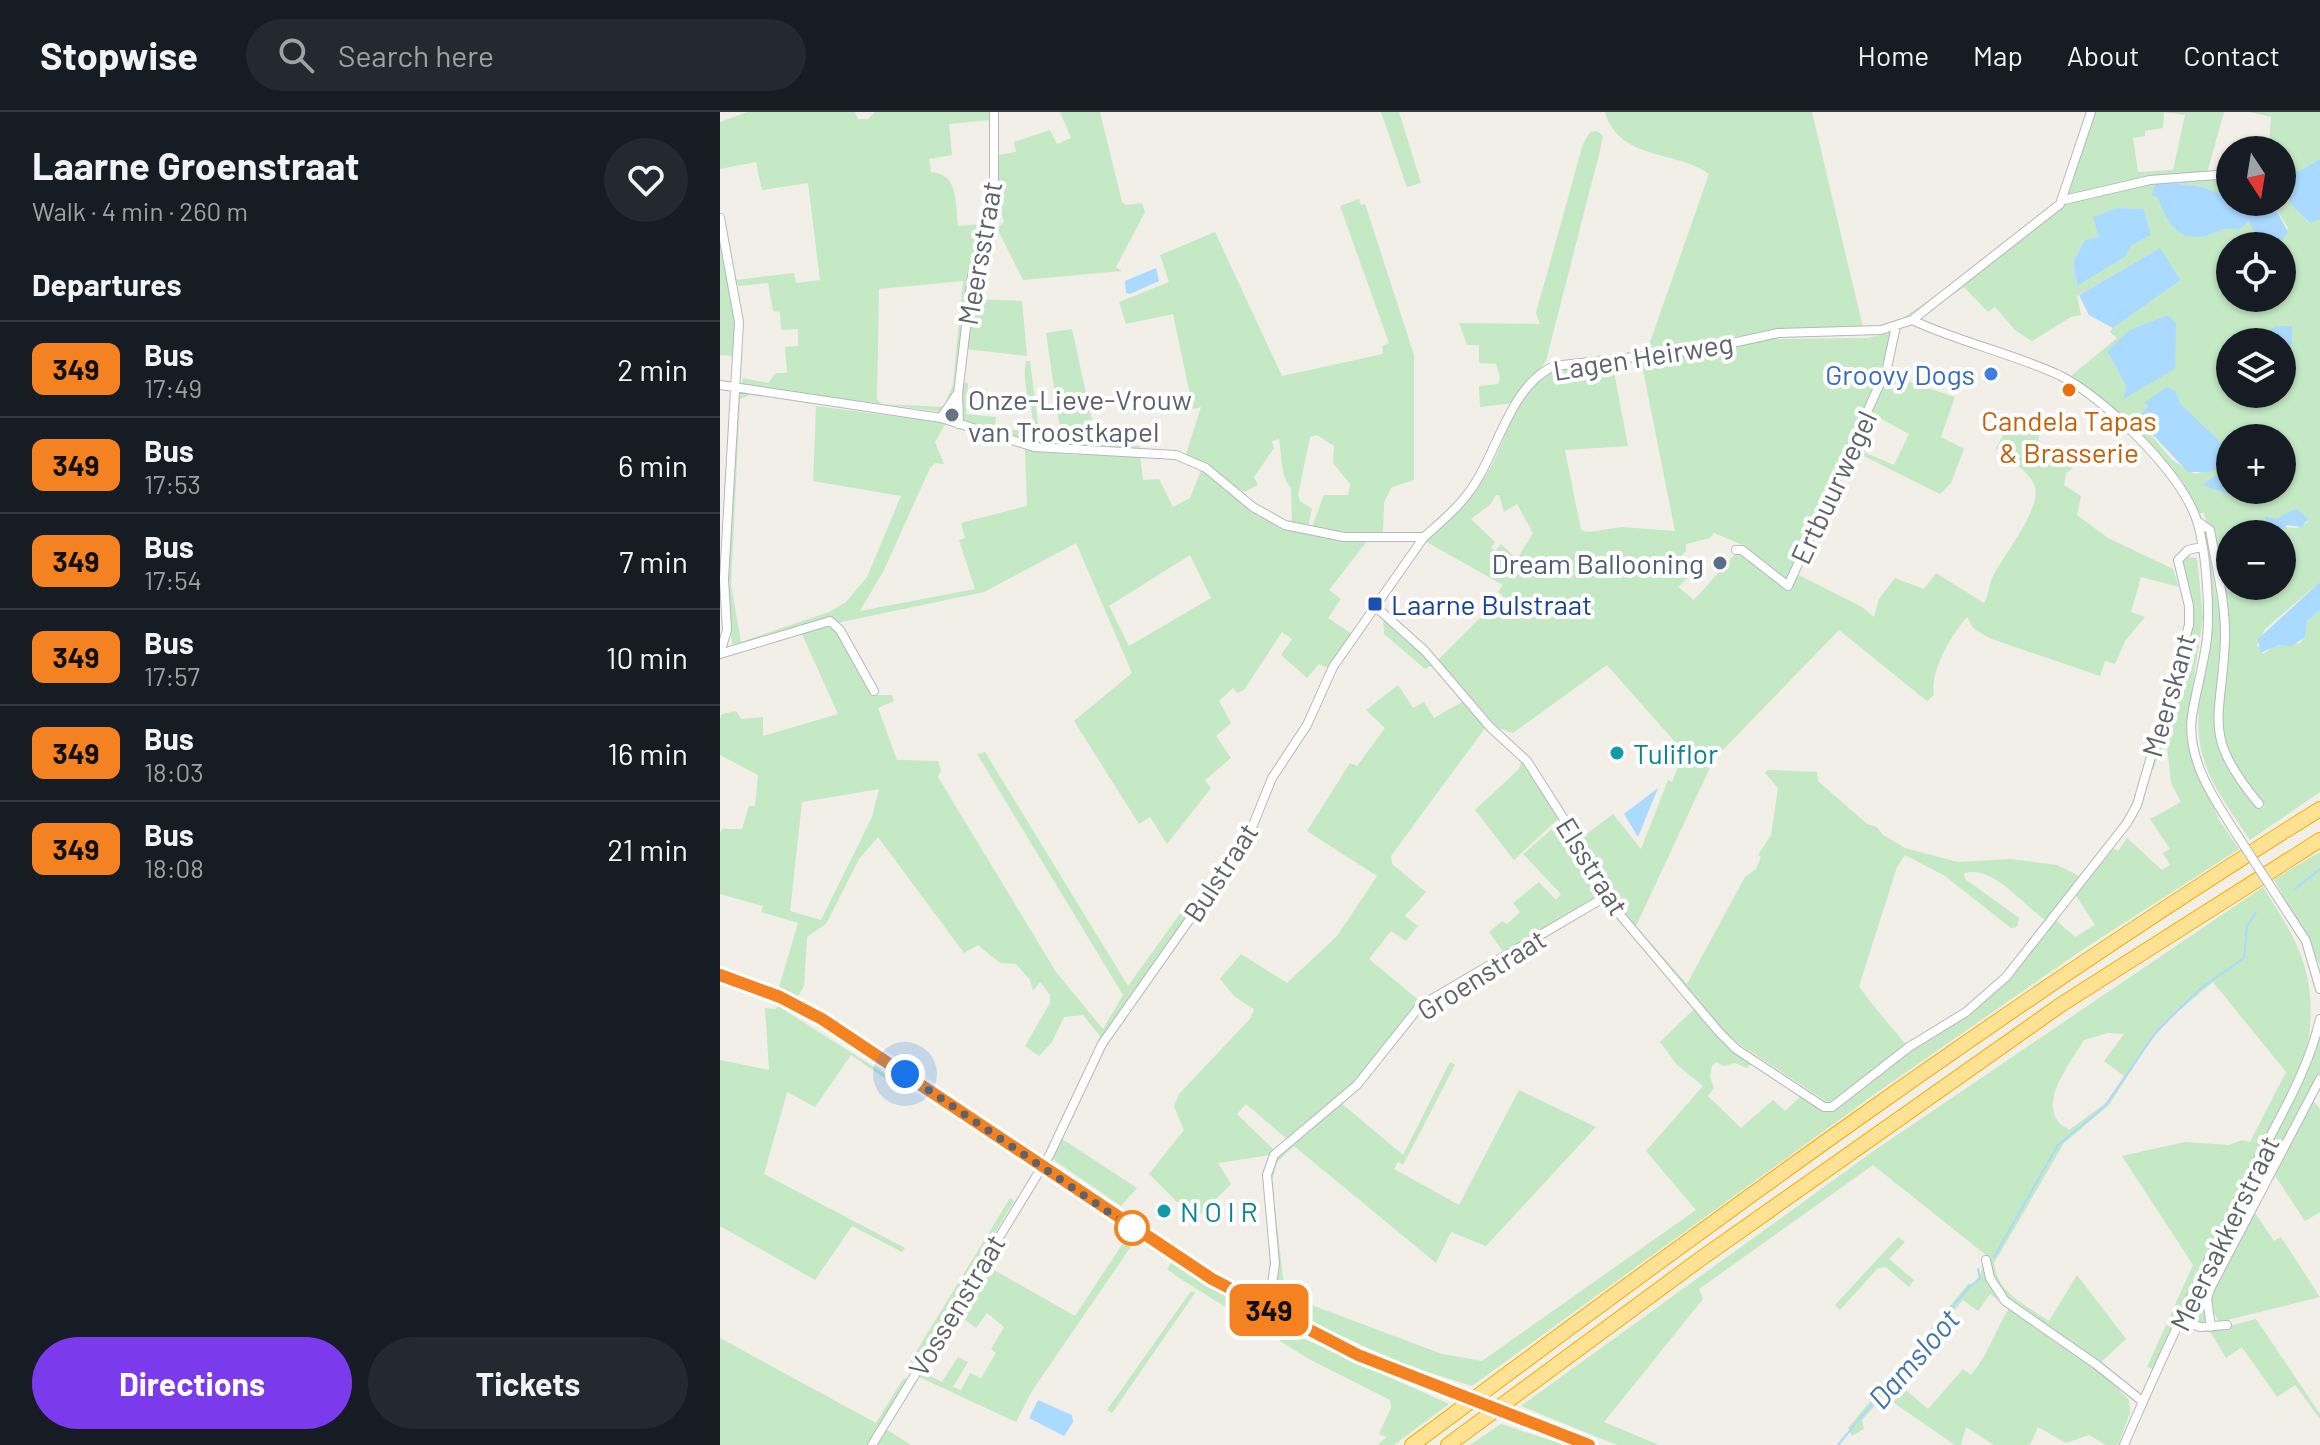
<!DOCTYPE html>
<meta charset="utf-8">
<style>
body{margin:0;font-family:Barlow,sans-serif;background:#242831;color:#f1f3f6;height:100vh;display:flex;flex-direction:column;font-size:30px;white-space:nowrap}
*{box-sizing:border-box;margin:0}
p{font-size:26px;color:#9ea1a6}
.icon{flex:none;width:44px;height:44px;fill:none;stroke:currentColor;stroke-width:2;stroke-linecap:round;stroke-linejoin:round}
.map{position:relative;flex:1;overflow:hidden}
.drawer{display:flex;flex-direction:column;background:#171b24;width:720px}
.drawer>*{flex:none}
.badge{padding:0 16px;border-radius:12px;font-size:28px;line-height:52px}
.needle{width:52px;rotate:168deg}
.controls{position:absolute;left:1496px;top:24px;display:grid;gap:16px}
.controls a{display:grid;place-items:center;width:80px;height:80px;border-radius:50%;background:#171b24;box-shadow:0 2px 6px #0004;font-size:40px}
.you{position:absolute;width:40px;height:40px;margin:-20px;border:6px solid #fff;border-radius:50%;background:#1a73e8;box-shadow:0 0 0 12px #1a73e833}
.map>.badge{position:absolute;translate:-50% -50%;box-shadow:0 0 0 4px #fff}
h2{padding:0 32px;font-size:30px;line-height:72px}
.round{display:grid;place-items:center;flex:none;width:84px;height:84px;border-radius:42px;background:#242831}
.headline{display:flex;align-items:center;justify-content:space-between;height:136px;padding:0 32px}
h1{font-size:38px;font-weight:700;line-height:60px}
.button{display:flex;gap:16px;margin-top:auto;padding:16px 32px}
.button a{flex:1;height:92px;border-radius:48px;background:#7c3aed;color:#fff;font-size:32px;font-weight:700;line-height:92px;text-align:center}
.button a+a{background:#242831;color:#f1f3f6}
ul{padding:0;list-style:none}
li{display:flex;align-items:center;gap:24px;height:96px;padding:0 32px;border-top:2px solid #363941}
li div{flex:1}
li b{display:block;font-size:30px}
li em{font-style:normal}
li .badge{min-width:88px;font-weight:700;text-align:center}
header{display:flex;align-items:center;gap:48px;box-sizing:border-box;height:112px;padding:0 40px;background:#171b24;border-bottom:2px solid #363941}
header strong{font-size:38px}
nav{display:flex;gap:44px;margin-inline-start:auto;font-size:28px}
.search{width:560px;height:72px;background:#242831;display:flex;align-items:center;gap:20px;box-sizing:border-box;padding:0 28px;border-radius:44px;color:#9ea1a6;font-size:30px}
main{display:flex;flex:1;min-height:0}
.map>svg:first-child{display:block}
.green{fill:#c5e8c5;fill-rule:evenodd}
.water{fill:#aadaff}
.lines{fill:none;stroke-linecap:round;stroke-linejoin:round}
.stream{stroke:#aadaff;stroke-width:2}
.minor-casing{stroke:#b5b8bc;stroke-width:10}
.secondary-casing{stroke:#b6babf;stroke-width:13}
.motorway-casing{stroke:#f9ab00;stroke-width:16}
.minor{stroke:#fff;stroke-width:8}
.secondary{stroke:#fff;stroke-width:11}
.motorway{stroke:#fde293;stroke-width:14}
.minor-bridge-casing{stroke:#b5b8bc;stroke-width:10;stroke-linecap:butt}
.secondary-bridge-casing{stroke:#b6babf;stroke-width:13;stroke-linecap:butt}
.minor-bridge{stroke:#fff;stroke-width:8}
.secondary-bridge{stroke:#fff;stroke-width:11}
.line-casing{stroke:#fff;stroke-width:18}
.line{stroke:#f58220;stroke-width:12}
.walk{stroke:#5f6368;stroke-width:8;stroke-dasharray:0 14.4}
.shop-dot{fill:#3f7fe0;stroke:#fff;stroke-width:3}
.food-dot{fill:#e8710a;stroke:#fff;stroke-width:3}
.worship-dot{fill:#6b7280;stroke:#fff;stroke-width:3}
.service-dot{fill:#5c6f8a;stroke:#fff;stroke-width:3}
.transit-dot{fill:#1a4fb4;stroke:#fff;stroke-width:3}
.culture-dot{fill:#0f9aa8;stroke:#fff;stroke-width:3}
.stop-dot{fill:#fff;stroke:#f58220;stroke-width:4}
.labels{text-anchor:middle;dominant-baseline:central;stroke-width:8;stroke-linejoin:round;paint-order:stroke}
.street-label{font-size:28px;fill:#5f6368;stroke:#fff}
.shop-label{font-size:28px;fill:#366cbe;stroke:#fff;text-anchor:end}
.worship-label{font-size:28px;fill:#5b616d;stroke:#fff;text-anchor:start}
.food-label{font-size:28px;fill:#c56008;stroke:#fff}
.service-label{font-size:28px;fill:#4e5e75;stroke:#fff;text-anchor:end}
.transit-label{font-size:28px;fill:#164399;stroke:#fff;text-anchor:start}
.culture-label{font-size:28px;fill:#0d838f;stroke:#fff;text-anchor:start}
.water-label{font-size:30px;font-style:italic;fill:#4174aa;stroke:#fff}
</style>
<header>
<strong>Stopwise</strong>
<div class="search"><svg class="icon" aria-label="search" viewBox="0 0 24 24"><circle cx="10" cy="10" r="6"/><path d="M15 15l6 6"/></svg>Search here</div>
<nav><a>Home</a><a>Map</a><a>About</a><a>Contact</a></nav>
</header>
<main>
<section class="drawer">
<div class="headline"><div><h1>Laarne Groenstraat</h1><p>Walk · 4 min · 260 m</p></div><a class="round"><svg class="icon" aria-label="heart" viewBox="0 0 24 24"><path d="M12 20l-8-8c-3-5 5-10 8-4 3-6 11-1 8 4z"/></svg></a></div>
<h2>Departures</h2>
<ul>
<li><span class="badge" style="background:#f58220;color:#111">349</span><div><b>Bus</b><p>17:49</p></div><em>2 min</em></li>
<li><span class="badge" style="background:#f58220;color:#111">349</span><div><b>Bus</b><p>17:53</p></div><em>6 min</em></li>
<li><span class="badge" style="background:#f58220;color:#111">349</span><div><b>Bus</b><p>17:54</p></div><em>7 min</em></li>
<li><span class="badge" style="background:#f58220;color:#111">349</span><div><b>Bus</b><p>17:57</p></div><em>10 min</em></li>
<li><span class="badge" style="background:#f58220;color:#111">349</span><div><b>Bus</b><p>18:03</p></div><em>16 min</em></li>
<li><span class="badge" style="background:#f58220;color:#111">349</span><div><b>Bus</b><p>18:08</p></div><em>21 min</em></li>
</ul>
<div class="button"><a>Directions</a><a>Tickets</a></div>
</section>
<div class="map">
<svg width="1600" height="1333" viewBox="0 0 1600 1333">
<rect width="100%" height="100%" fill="#f1efe8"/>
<path class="green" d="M27,0H135L138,7H148L155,0H271L270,8L229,12L232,43L209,47L211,60C239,62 235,90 238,114L263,112L235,280L222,300L21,273L23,266L48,271L56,261H67L65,235L78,234V217L61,218L60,200L53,199L48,171L18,174L16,168L74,161L76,171L100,168L88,71L42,78L36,50L0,57V10ZM243,169L233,272L224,295L161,292L157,287L159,177Z
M340,0H380L402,90L406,93L422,91L425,100L396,155L402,159L303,168L277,116L284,110L277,86V43L296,40L294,30L330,18L337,32L351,26Z
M661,0H679L701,71L687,75Z
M885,0H1092L1143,216L1073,217L928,236L989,62C957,38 899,49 885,0Z
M1374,0H1504L1485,68L1509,67L1510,64L1507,77L1498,81L1483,75L1436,69L1431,81L1438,86C1445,107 1460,133 1488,123C1499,119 1506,115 1519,118L1528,108L1537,124L1550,133L1560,131L1568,116L1552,90H1562V76L1573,95L1589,111L1600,107V470L1545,517L1537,533L1543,542L1554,534L1580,531L1585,524L1587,509L1600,498V680L1530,728C1494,674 1470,648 1481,577C1484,552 1492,528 1491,503C1491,481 1477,428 1484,412L1502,516L1495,592L1496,631L1526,684L1541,697L1545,695C1481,630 1506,602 1507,523C1507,481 1495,440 1484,401H1479L1422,324L1351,264L1397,226L1390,220L1393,216L1461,168L1440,136L1357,184L1361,203L1351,205L1312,229L1296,219L1275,195L1268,200L1244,175L1199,205L1196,202L1177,210L1255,157L1327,98L1331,104L1343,94ZM1444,0L1465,3L1453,58L1418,60L1413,26L1425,24V19L1443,16ZM1397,96L1424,97L1431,123L1411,134L1405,145L1357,174L1353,150L1365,128L1379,125L1374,105ZM1510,134H1562V186H1510ZM1448,203L1455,210V257L1403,286L1406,274L1387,239L1411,218ZM1510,230H1562V282H1510ZM1447,275L1456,279L1460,291L1510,339V326H1562V378H1522L1509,382L1483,373L1510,352L1475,362L1452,348L1417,306L1429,295L1426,290ZM1576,396L1588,410L1577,416L1563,415L1558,422H1562V474H1510V422H1537L1539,417L1548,415L1544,404L1555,408Z
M1529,0H1600V47L1581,58L1565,61L1570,69L1562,75V38H1524L1549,36L1551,5Z
M877,19L883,24L880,38L826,249L794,291L760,295L759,274L778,272L780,266L776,252L759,251V233H747L739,211L820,212L816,201L863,32L870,20Z
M639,87L641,93L645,92L694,243V368L672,375L664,390L663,420L620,421L592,415L604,383H628L630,372L613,351L614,334L597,323L590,325L578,383L580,389L592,397L588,414L572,410L571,376C560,365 562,342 559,327L552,329L554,336L534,365L538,373L524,380L466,342L481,295L473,297L453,202L406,212L399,190L449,170L440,143L495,120L562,264L663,242L662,234L669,231L620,94Z
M0,123L16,209L13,244L0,243Z
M252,187L302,189L307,244L246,237Z
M352,217L377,332L420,334V337L315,332L243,309L240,301L242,270L248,271L246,302L276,305L275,316L314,320L311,294L306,293C309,274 302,269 306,249H310L320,328L342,330L326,221Z
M1171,221L1168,244L1077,462L1142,495L1154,505L1159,487L1175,466L1204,477L1216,461L1264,491C1270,481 1268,474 1273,464C1283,444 1321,398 1315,375C1311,360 1287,346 1276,336L1292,307L1319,319L1318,337L1343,338L1351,343L1354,355L1346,361L1344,373L1361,384L1357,403L1388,426L1453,457L1459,475L1421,465L1411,500L1425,505L1405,529L1395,552L1385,549L1380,564L1269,526L1253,516L1247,505C1231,523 1210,559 1214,583L1207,589L1119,518L994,647L916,814L967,872L1025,765L1036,757L1041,745L1038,743L1051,723L1058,676L1045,661L1047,658L1097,660L1098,669L1147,712L1157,715L1163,723L1185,736L1238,750L1291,747L1337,753L1359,764L1409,701L1328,810C1304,795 1275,753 1244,761L1245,767L1299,806L1297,815L1291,816L1225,764L1185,743L1177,755L1139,874C1153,895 1172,915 1187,934L1110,992L1010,926L887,784L891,780L885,777L860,727L893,702L921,737L948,668L952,670L964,640L887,553L793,621L778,616L718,548L783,483L778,480L783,473L705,429C726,407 753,386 768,360C787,328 796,279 829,259L892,249L908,334L845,338L861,418L869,420L902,415L955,419L921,248L1049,227L1147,226ZM776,383H779L784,400L797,392L813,421L797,447L781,432L775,439L771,436L775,430L751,407L771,392ZM994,421L1023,433L974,488L958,475L968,466L953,452L966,439V432L990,426Z
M1168,263L1235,285L1221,325L1244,337L1231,371L1220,382L1134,339L1140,332L1146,341L1174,353L1189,322L1158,305L1153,315L1145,312Z
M25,281L30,283L20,287L11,473L21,530L109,500L126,490L147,465L181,384L93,369L96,294L226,311L215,330L224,352L215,351L210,356L164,458L140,499L255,477L239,428L245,426L241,411L307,394L305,336L355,343H420L423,368L439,367L453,395L470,386L481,358L523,392L559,414L648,428L609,478L621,487L608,506L632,522L608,556L599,552L587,566L561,543L572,527L562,520L524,578L518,581L513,576L499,589L511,611L496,624L511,646L485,668L491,676L447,732L430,705L419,712L354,609L412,561L356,431L264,480L117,511L106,506L30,532H12L7,479L16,285ZM470,443L491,486L409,534L389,494Z
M1467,445L1477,446L1483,505L1470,592L1472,645L1499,708L1519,737L1362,838L1152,984L752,1274L685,1253L557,1194L549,1068L555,1047L621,991L683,1043L730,950L735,953L683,1053L678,1050L674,1057L739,1093L799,978L876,1015L766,1134L731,1120L716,1151L574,1034L557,1050L552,1069L565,1183L722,1242L762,1249L976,1098L926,1039L983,974L957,953L940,930L974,897L885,793L887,790L1031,952L1027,956L1015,951L1003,954L997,950L992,953L990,965L994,976L988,984L1021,1016L1053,988L1065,999L1080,985L1106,998L1298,856L1336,808L1355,825L1375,813L1355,782L1391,735L1398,739L1407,726L1442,758L1450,753L1443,741L1450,737L1430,707L1461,690L1451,671L1446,624L1433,658L1428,657L1473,515V494L1461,451Z
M663,507L667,509L714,552L705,557L664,522Z
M106,513L117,520L151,583H172L174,589L158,596L177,648L218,649L221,658L218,665L336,860L383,917L403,883L257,642L265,640L408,874L469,789L475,793L403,895L400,912L380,946L374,944L368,958L380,924L363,903L344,905L332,930L319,944L305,934L330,891V883L320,870L313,879L310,868L296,852L280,851L258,833L244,841L158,725L139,747L106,812L87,825L84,874L77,886L59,875L78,811L41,800L43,794L0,782V721L2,717H22L29,694H35L38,663L0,643V607L2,602L16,599L21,607L43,605V624L118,602L81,520ZM159,677L152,705L101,808L70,799L82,690Z
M678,573L693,596L704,590L714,606L742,590L765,616L671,744L672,752L706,780L685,804L698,814L686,829L671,819L649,847L701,890L685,905L629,976L567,1027L526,992L517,1002L554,1038L550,1043L498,1051L511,1072L475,1108L429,1062L464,1018L454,994L459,982L530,907L534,897L515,885L500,867L521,842L567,871L617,824L657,764L587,719L630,651L637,654L665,616L646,598Z
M801,650L840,705L794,748L755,698L799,657Z
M841,709L878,784L784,841L769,820L782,809L787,812L800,800L793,791L819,770L836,788L841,782L803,742Z
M1600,740V853L1554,767Z
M1543,775C1582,835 1600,869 1586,944L1433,1257L1427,1255L1473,1153L1402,1044L1465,1030L1509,1033L1522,1028L1530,1030L1566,960L1493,870L1457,900L1430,929L1389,993L1344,1031L1274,1151C1277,1181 1306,1193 1329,1209L1357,1163L1406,1227L1379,1252L1323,1219L1380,1259L1409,1288L1410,1301L1398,1333H1386L1369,1323L1346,1331L1318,1315L1310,1333H1274L1246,1315L1241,1333H1235L1164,1284L1142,1308L1144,1317L1132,1324L1128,1316L1249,1171L1252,1173L1261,1161L1266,1143L1153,1053L979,1177L983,1187L884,1310L939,1333H897L801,1294L1155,1038ZM1388,921L1404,922L1384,949L1404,964L1386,991L1349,1018C1311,998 1350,952 1364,928ZM1270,1182L1289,1196C1275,1219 1268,1243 1251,1263L1243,1257L1208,1297L1175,1269L1243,1188L1258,1199Z
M58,894L192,979L189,983L131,943L95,995L67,980L44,1062L185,1136L182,1140L132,1114L95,1168L0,1114V948L49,958L45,896L55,897Z
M1600,927V963L1489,1173L1486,1209L1482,1212L1470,1208L1468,1202Z
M1592,987L1600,997V1100L1585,1109L1554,1062Z
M342,1027L417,1076L401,1094L331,1046Z
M290,1086L294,1089L190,1261L185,1258Z
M1533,1098L1554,1129L1561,1125L1600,1185L1499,1210L1491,1195L1490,1181Z
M1178,1125L1185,1130L1169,1147L1194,1168L1189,1175L1166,1155L1158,1156L1120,1198L1115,1193Z
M405,1128L412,1133L312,1279L296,1310L197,1264L214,1234L217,1235L204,1261L222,1270L238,1245L248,1250L233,1275L241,1278L250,1261L261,1266L276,1241L271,1237L284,1215L267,1201L256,1216L236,1201L265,1153L355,1204Z
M451,1151L580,1225L729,1292L674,1333H657L667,1325L659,1322L671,1296L670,1288L589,1247L456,1164L447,1157Z
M471,1179L475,1181L392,1301L387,1298Z
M1536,1207L1600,1302V1307L1575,1273L1557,1285L1522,1235L1506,1246L1490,1219Z
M0,1226L156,1311L183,1267L188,1266L161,1314L191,1333H0Z
M781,1312L845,1333H750Z"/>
<path class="water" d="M1600,47V107L1590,111L1573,95L1562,75L1570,69L1564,61L1581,58Z
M1436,69L1483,75L1498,81L1510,73V90H1525L1523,95L1530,101L1543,90H1552L1568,120L1560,131L1550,133L1537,124L1528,109L1519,118C1506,115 1499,119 1488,123C1460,133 1445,108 1438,86L1431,82Z
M1397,96L1424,97L1431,123L1411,134L1405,145L1357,174L1353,150L1365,128L1379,125L1373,105Z
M1440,136L1461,168L1393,216L1369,203L1359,183Z
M436,156L439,169L410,182L406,181L405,169Z
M1448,203L1456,211L1455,257L1403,287L1406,274L1387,239L1410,218Z
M1556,214H1572V233L1562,246V230H1531Z
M1447,275L1456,279L1460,291L1510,339V352L1489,360H1468L1417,306L1428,295L1425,290Z
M1510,353V378H1522L1509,382L1482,373Z
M1576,396L1588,407L1582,415L1567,413L1559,422H1537L1548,415L1544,404L1556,407Z
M1600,470V498L1587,509L1585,525L1572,534L1559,533L1540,541L1538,527Z
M938,676L918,725L904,702Z
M318,1288L352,1303L353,1310L344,1324L309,1306Z"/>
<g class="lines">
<path class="stream" d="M1575,777L1600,757
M1435,921L1481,876L1524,846L1527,814L1536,800
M1274,1145L1338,1033L1385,994L1434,923
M1118,1333L1249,1175L1260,1167L1258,1157"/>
<defs>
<path id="minor" d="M1344,88L1430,68L1510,62
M0,106L19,210L4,467L7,518L0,541
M1192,208C1239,230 1291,241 1339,263C1384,285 1459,359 1476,406C1486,434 1490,496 1487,526C1484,552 1476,578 1472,604C1466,649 1496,690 1519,726
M0,273L221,306L314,335L456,343L486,356L533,395L565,413L624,425H704C721,410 739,395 752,376C778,339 790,274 834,254L985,237L1058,221L1161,218L1192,208L1340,92L1371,0
M221,306L237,282
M239,312L238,282L252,164L274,81V0
M1477,409L1490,418C1496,453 1506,492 1505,527C1502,609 1480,621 1539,692
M1016,438H1022L1068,474L1167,256L1176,214
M657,496L705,539L770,615L807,649L849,715L885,785L999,920L1016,937L1104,995H1112L1189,935L1246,900L1286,865L1407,711L1417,693L1469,513V494L1458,448L1468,438L1481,435
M0,542L110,509L120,518L154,579
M1560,789L1586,829L1600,877
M1266,1148L1270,1166L1285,1189L1377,1253L1422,1289
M543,1195L551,1179L555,1151L547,1063L554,1043L637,973L700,894L885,785
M1461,1208L1480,1215L1507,1213
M1491,1215L1487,1187L1490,1177L1600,967
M152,1333L330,1042L382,932L529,723L552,666L587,613L613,555L704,425
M1404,1333C1444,1240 1488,1148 1533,1057C1558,1008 1588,960 1600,907"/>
<path id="secondary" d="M0,863L60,885L102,907L492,1167L638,1243L729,1279
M810,1311L869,1333"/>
<path id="motorway" d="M692,1333C988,1112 1286,893 1600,697
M728,1333L979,1148L1342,892L1600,728"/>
</defs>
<use href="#minor" class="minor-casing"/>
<use href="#secondary" class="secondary-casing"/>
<use href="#motorway" class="motorway-casing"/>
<use href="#minor" class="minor"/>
<use href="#secondary" class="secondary"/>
<use href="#motorway" class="motorway"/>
<defs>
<path id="minor-bridge" d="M1519,726L1560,789"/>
<path id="secondary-bridge" d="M729,1279L810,1311"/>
</defs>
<use href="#minor-bridge" class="minor-bridge-casing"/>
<use href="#secondary-bridge" class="secondary-bridge-casing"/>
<use href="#minor-bridge" class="minor-bridge"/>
<use href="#secondary-bridge" class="secondary-bridge"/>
</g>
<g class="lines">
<defs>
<path id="line" d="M0,863L60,885L102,907L492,1167L638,1243L869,1333"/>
</defs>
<use href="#line" class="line-casing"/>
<use href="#line" class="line"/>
<path class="walk" d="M185,962L412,1116"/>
</g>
<circle class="shop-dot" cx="1271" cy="262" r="8"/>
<circle class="food-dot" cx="1349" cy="278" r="8"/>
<circle class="worship-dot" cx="232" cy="303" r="8"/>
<circle class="service-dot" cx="1000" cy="451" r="8"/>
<rect class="transit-dot" x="647" y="484" width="16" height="16" rx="4"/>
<g class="culture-dot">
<circle cx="897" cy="641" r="8"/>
<circle cx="444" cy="1099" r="8"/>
</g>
<circle class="stop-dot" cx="412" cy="1116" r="16"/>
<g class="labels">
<g class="street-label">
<text transform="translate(259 141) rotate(-80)">Meersstraat</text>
<text transform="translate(923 244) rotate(-9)">Lagen Heirweg</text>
<text transform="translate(1113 375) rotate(-65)">Ertbuurwegel</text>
<text transform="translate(1448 583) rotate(-74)">Meerskant</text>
<text transform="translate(873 754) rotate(58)">Elsstraat</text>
<text transform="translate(500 760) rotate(-57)">Bulstraat</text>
<text transform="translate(761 862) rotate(-32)">Groenstraat</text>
<text transform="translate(1504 1121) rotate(-64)">Meersakkerstraat</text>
<text transform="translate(236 1193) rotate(-59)">Vossenstraat</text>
</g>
<g class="shop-label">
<text x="1255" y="262">Groovy Dogs</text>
</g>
<g class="worship-label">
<text x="248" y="287">Onze-Lieve-Vrouw<tspan x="248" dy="32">van Troostkapel</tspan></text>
</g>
<g class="food-label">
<text x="1349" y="308">Candela Tapas<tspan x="1349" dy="32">&amp; Brasserie</tspan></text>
</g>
<g class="service-label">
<text x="984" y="451">Dream Ballooning</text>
</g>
<g class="transit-label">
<text x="671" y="492">Laarne Bulstraat</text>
</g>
<g class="culture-label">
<text x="913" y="641">Tuliflor</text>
<text x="460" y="1099">N O I R</text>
</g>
<g class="water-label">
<text transform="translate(1193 1246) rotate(-49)">Damsloot</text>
</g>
</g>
</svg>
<div class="controls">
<a><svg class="needle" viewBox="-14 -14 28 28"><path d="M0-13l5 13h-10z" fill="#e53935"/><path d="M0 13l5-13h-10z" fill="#9ea1a6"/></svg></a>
<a><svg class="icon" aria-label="locate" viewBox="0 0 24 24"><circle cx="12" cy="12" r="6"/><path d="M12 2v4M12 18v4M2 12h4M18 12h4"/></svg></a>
<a><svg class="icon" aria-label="layers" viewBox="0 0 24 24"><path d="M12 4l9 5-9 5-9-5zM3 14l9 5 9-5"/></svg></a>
<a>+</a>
<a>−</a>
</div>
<div class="you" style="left:185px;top:962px"></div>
<b class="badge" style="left:549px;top:1198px;background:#f58220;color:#111">349</b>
</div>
</main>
